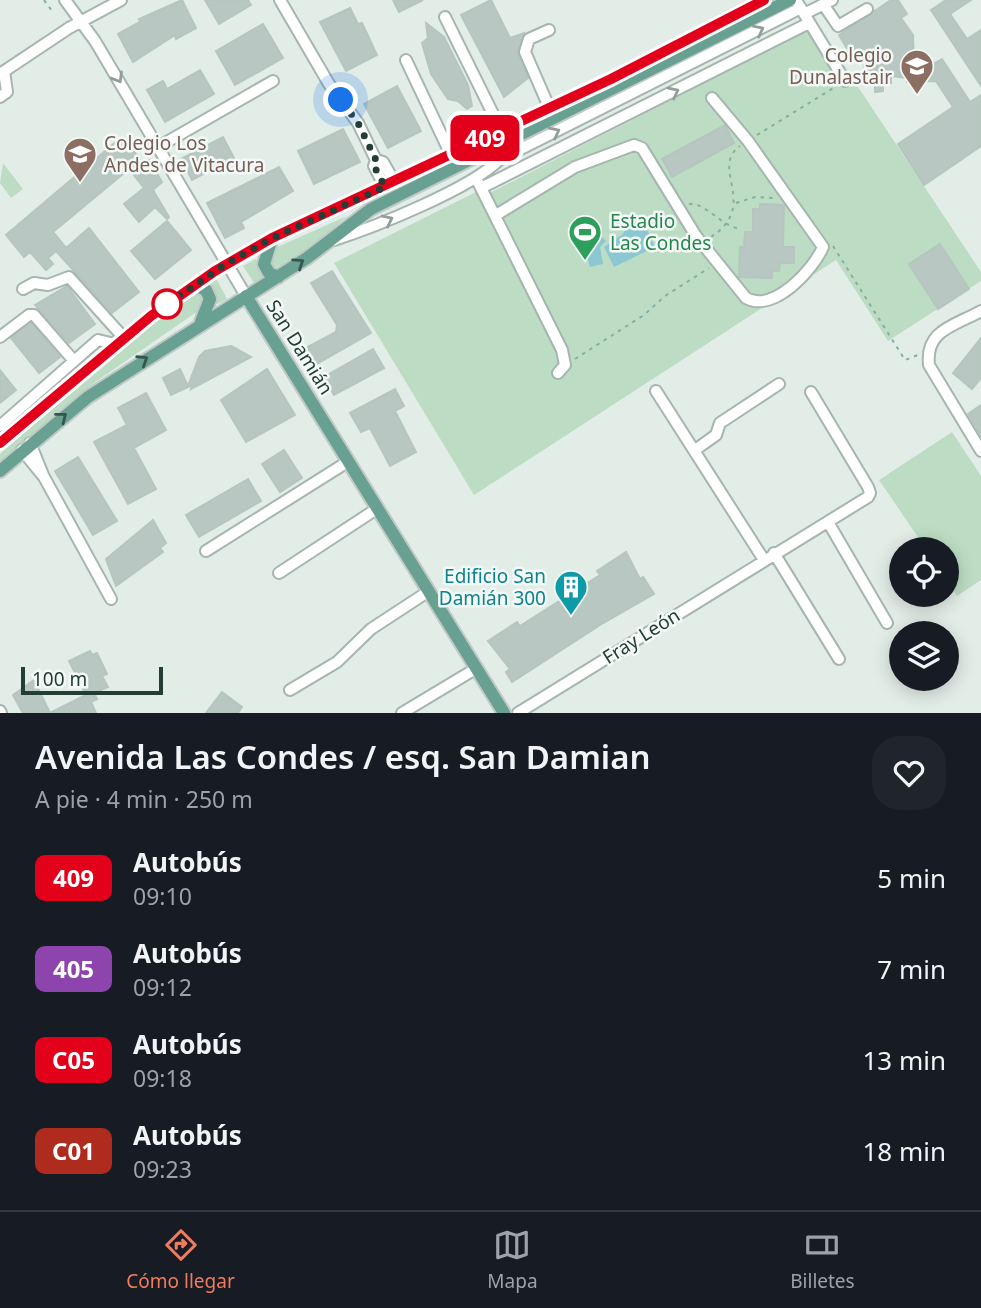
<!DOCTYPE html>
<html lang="es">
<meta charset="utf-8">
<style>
body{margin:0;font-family:"Noto Sans",sans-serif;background:#20242c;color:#f1f3f6;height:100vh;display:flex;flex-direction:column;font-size:26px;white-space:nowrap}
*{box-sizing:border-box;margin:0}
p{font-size:23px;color:#9ea1a6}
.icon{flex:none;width:38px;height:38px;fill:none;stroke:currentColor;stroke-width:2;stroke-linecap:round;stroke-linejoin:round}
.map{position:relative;height:713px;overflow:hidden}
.drawer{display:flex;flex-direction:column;background:#171b24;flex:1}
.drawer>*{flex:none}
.badge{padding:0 14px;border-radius:10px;font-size:24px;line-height:46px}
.buttons{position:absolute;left:889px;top:537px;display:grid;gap:14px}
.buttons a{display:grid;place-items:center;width:70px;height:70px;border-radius:50%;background:#171b24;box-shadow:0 4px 18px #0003;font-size:35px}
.scale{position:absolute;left:21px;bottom:18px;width:142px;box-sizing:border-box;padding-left:7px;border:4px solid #233e36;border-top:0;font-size:19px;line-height:24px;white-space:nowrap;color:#233e36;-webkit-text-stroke:5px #f3f9f6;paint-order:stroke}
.you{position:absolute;width:35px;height:35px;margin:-18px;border:5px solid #fff;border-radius:50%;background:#1a73e8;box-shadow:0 0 0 10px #1a73e833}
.map>.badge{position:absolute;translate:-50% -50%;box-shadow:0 0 0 4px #fff}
.round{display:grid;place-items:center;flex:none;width:74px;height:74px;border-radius:28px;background:#20242c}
.overview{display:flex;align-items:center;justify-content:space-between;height:119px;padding:0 35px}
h1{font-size:33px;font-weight:600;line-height:52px}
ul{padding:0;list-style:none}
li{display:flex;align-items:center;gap:21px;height:91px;padding:0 35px}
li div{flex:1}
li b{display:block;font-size:26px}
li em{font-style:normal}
li .badge{min-width:77px;font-weight:700;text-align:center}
.dock{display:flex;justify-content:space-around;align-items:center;height:98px;border-top:2px solid #363941;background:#171b24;font-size:19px;color:#9ea1a6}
.dock a{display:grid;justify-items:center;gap:4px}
.dock .active{color:#f07c5e}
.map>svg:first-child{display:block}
.green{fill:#bcddc4}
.water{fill:#8cc8d1}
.building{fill:#b8c7c1;stroke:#b5c6bf;stroke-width:2}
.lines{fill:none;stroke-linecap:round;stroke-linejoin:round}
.minor-casing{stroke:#a6b5af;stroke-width:14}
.major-casing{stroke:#c1c9c7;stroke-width:16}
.path{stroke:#84b0a0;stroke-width:2;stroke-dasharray:3.5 5;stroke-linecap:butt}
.minor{stroke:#fff;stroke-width:10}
.major{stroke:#68a191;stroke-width:12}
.oneway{stroke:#919e9a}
.oneway2{stroke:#34574d}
.line-casing{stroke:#fff;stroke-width:16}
.line{stroke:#e2001a;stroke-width:10}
.walk{stroke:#233e36;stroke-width:7;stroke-dasharray:0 12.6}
.stop-dot{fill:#fff;stroke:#e2001a;stroke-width:3.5}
.labels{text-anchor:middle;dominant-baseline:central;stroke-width:5;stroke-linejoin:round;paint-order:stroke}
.education-label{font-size:19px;fill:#785e54;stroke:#f3f9f6;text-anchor:end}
.leisure-label{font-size:19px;fill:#27864d;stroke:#f3f9f6;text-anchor:start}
.street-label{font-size:19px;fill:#233e36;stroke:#f3f9f6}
.culture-label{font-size:19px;fill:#0d838f;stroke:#f3f9f6;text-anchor:end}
</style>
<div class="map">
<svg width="981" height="713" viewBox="0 0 981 713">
<rect width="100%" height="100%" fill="#e3ede8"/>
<path class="green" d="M817,25L981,272V281L888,341L836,260L474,495L334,263L476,192L480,198Z
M3,163L23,189L11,198L0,183Z
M347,216C333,229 287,271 270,267L269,253L273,249Z
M256,259L260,272L265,277L254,283L243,266Z
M216,278L227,299L218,304L208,283Z
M194,292L201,293L204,300L201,309L94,383L0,461V454L129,341Z
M952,432L981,476V580L957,596L947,581V550L926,549L879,480Z"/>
<path class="water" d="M630,219H642L655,247L614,267L604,247L623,234Z
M597,233L606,241L600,247L603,264L590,267L584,247Z"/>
<path class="building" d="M182,0L196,28L176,39L175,35L133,62L118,34L140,22L139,19Z
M205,0H248L251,5L219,24Z
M393,0H423L399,12Z
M491,0L510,38L524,33L518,54L528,78L504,97L461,15Z
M891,0H898L907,14L901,18L913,35L914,63L933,64L942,59L970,102L981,95V146L924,185L898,144L953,107L936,81L907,82V78L891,76V83H883V91L875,92V84H865L863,54L854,60L839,35Z
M946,0H971L950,14L967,39L981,30V86L931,10Z
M350,8L358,24L362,23L377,55L346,71L320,22Z
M426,23L444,37L468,85L472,106L467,109L458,101L448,99L431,74L422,43L428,38Z
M263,24L283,58L235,85L216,51Z
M200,70L214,94L165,122L147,90L163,81L167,89Z
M397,86L421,131L388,148L364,104Z
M725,125L734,143L672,177L662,159Z
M343,129L360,162L314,184L298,151Z
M223,137L234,158L192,180L181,159Z
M118,140L124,146L127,143L144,164L149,160L162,182L153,190L169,217L167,219L155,207L139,222L124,204L144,188L129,169L53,232L66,248L89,228L139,292L112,313L56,251L48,258L53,264L46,270L30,252L24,257L6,235Z
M279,167L293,191L241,222L244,228L225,238L207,203Z
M760,204L784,205L783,247H794V263H780L779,271H772V278L739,277L740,247H744L745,232H753V209H760Z
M167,221L191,250L155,279L131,251Z
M940,244L969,289L938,309L909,264Z
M332,271L371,333L313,366L304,349L336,332L337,325L311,283Z
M67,286L95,324L69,343L35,305Z
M31,323L60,357L39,373L11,338Z
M981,338V378L972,389L953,373Z
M231,346L251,357L191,389L192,385L171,395L163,378L180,369L188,386L199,357L205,351Z
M373,349L384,368L334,395L324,377Z
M267,369L295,415L246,442L221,400Z
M0,370L16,390L0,403Z
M395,389L404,406L395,411L416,452L390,466L370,428L361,432L350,413Z
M146,393L166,430L134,448L156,489L128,504L94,442L127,425L118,408Z
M981,405V436L968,414Z
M284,450L302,478L280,492L262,464Z
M78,457L117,521L93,535L55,471Z
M248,479L261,501L199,537L186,515Z
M153,520L166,543L160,548L163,552L116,586L106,559Z
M626,552L640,579L643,577L654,594L600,625L512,682L506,672L510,669L488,641L517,622L520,626L600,575L597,571Z
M90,651L92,655L97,653L107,674L102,676L108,687L94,693L97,699L91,702L96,713H23L13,695L34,680L50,713L86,695L69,661Z
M222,692L242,707L238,713H206Z"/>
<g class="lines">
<defs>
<path id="minor" d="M65,0L95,41L246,296
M280,0L329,84L358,123L376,160L374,166L385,187
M797,2L845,81
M823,4L838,26L867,9
M804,14L832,0
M445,17L501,130
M549,30L529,39L525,52L549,107
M406,60L451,155
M0,74L69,28L121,0
M0,97L7,92L4,71
M158,147L273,81
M376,160L383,162L395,183
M478,182L562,350L565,365L558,373
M481,188L809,23
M496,215L575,167L634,145L642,148L696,236L746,298C774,313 813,270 823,247L748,141L712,98
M334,240C375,227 470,189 499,160L801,8
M23,289L34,283L48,285L69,277L123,337
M981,311C954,326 925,330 929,365L981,451
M0,337L29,315H34L74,361
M656,391L764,560
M0,426L98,340L115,344
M30,443L43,475
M22,450L44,477L111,599
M695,450L716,435L720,423L779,384
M828,522L887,623
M206,551L349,461
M774,553L839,659
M279,573L378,508
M290,690L337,662L371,629L429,591
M0,711L1,713
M402,713L477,668
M518,713L868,497L870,493L868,487L811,392"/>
<path id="major" d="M272,238L264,264L269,273L278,277
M195,285L206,290L210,299L201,322
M246,296L504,713
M0,443L151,316L215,271L272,238L611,80L763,0
M0,471L88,397L307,258L371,209L790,0"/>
</defs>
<use href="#minor" class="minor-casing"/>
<use href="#major" class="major-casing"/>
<path class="path" d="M44,0L52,11
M757,135L835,87
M736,203L755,197L775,198
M689,204C707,203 719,225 740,229
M711,237C760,205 709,168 740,146
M833,246L905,360L918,355
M575,359L644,315L665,296L709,268"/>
<use href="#minor" class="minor"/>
<use href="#major" class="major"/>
</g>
<defs><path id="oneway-chevron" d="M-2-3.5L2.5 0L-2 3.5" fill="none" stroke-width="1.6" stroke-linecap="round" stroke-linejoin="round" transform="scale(1.75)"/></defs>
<g class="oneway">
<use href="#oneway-chevron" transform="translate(759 30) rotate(-27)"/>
<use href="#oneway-chevron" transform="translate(118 78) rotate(59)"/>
<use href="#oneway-chevron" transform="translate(674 92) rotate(-27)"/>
<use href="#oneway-chevron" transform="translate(555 132) rotate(-27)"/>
<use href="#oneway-chevron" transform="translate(388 220) rotate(-26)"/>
</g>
<g class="oneway2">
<use href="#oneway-chevron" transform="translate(299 263) rotate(-34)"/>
<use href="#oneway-chevron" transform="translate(143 360) rotate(-33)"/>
<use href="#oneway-chevron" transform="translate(62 417) rotate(-38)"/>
</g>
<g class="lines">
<defs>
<path id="line" d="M0,443L151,316L215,271L272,238L611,79L764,0"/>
</defs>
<use href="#line" class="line-casing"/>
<use href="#line" class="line"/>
<path class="walk" d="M167,304L163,307L226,264L272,238L385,187L374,166L376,160L358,123L341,100"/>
</g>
<defs>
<symbol id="school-pin" viewBox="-11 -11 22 30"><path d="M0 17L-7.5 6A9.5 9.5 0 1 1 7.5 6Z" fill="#8d6e63" stroke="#f3f9f6"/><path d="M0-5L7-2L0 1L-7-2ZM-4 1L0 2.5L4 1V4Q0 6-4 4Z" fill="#fff"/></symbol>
<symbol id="stadium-pin" viewBox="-11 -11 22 30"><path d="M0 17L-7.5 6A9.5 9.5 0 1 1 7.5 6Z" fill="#2e9e5b" stroke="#f3f9f6"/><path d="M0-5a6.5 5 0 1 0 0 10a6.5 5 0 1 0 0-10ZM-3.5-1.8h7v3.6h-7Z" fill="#fff"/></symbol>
<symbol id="building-pin" viewBox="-11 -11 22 30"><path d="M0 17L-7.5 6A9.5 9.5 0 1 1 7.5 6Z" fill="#0f9aa8" stroke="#f3f9f6"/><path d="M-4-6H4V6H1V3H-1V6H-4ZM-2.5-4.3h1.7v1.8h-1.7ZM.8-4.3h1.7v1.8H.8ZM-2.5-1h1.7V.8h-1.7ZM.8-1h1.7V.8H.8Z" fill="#fff"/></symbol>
</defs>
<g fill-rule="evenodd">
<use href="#school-pin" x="898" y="47" width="38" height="52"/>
<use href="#school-pin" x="61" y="135" width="38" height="52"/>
<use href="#stadium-pin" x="566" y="213" width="38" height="52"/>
<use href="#building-pin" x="552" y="568" width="38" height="52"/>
</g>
<circle class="stop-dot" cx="167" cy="304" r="14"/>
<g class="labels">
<g class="education-label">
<text x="892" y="55">Colegio<tspan x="892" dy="22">Dunalastair</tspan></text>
<text x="104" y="143" text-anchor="start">Colegio Los<tspan x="104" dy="22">Andes de Vitacura</tspan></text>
</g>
<g class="leisure-label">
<text x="610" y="221">Estadio<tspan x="610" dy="22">Las Condes</tspan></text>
</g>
<g class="street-label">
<text transform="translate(300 347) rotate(58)">San Damián</text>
<text transform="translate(641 636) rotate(-32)">Fray León</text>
</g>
<g class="culture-label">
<text x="546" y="576">Edificio San<tspan x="546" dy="22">Damián 300</tspan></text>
</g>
</g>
</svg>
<div class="buttons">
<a><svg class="icon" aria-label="locate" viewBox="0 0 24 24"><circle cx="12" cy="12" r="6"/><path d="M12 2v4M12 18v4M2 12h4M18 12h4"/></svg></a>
<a><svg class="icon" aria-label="layers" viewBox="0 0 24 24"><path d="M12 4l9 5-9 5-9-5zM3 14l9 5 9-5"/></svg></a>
</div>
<div class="scale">100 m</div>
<div class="you" style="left:341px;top:100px"></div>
<b class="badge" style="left:485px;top:138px;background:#e2001a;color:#fff">409</b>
</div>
<section class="drawer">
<div class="overview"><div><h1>Avenida Las Condes / esq. San Damian</h1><p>A pie · 4 min · 250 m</p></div><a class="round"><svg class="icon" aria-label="heart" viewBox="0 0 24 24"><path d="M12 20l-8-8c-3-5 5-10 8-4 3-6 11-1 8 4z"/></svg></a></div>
<ul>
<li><span class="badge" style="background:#e2001a;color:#fff">409</span><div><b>Autobús</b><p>09:10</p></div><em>5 min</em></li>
<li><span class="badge" style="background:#8e44ad;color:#fff">405</span><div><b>Autobús</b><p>09:12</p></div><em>7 min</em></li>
<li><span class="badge" style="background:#e2001a;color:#fff">C05</span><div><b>Autobús</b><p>09:18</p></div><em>13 min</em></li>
<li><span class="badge" style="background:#af2b1e;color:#fff">C01</span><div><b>Autobús</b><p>09:23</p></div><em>18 min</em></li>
</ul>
</section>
<nav class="dock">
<a class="active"><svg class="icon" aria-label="directions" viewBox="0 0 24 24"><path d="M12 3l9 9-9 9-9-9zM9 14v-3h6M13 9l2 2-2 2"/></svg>Cómo llegar</a>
<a><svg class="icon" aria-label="map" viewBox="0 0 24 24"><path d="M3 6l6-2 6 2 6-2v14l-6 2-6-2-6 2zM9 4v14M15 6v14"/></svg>Mapa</a>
<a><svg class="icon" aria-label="tickets" viewBox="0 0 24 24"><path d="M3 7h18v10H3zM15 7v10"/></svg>Billetes</a>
</nav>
